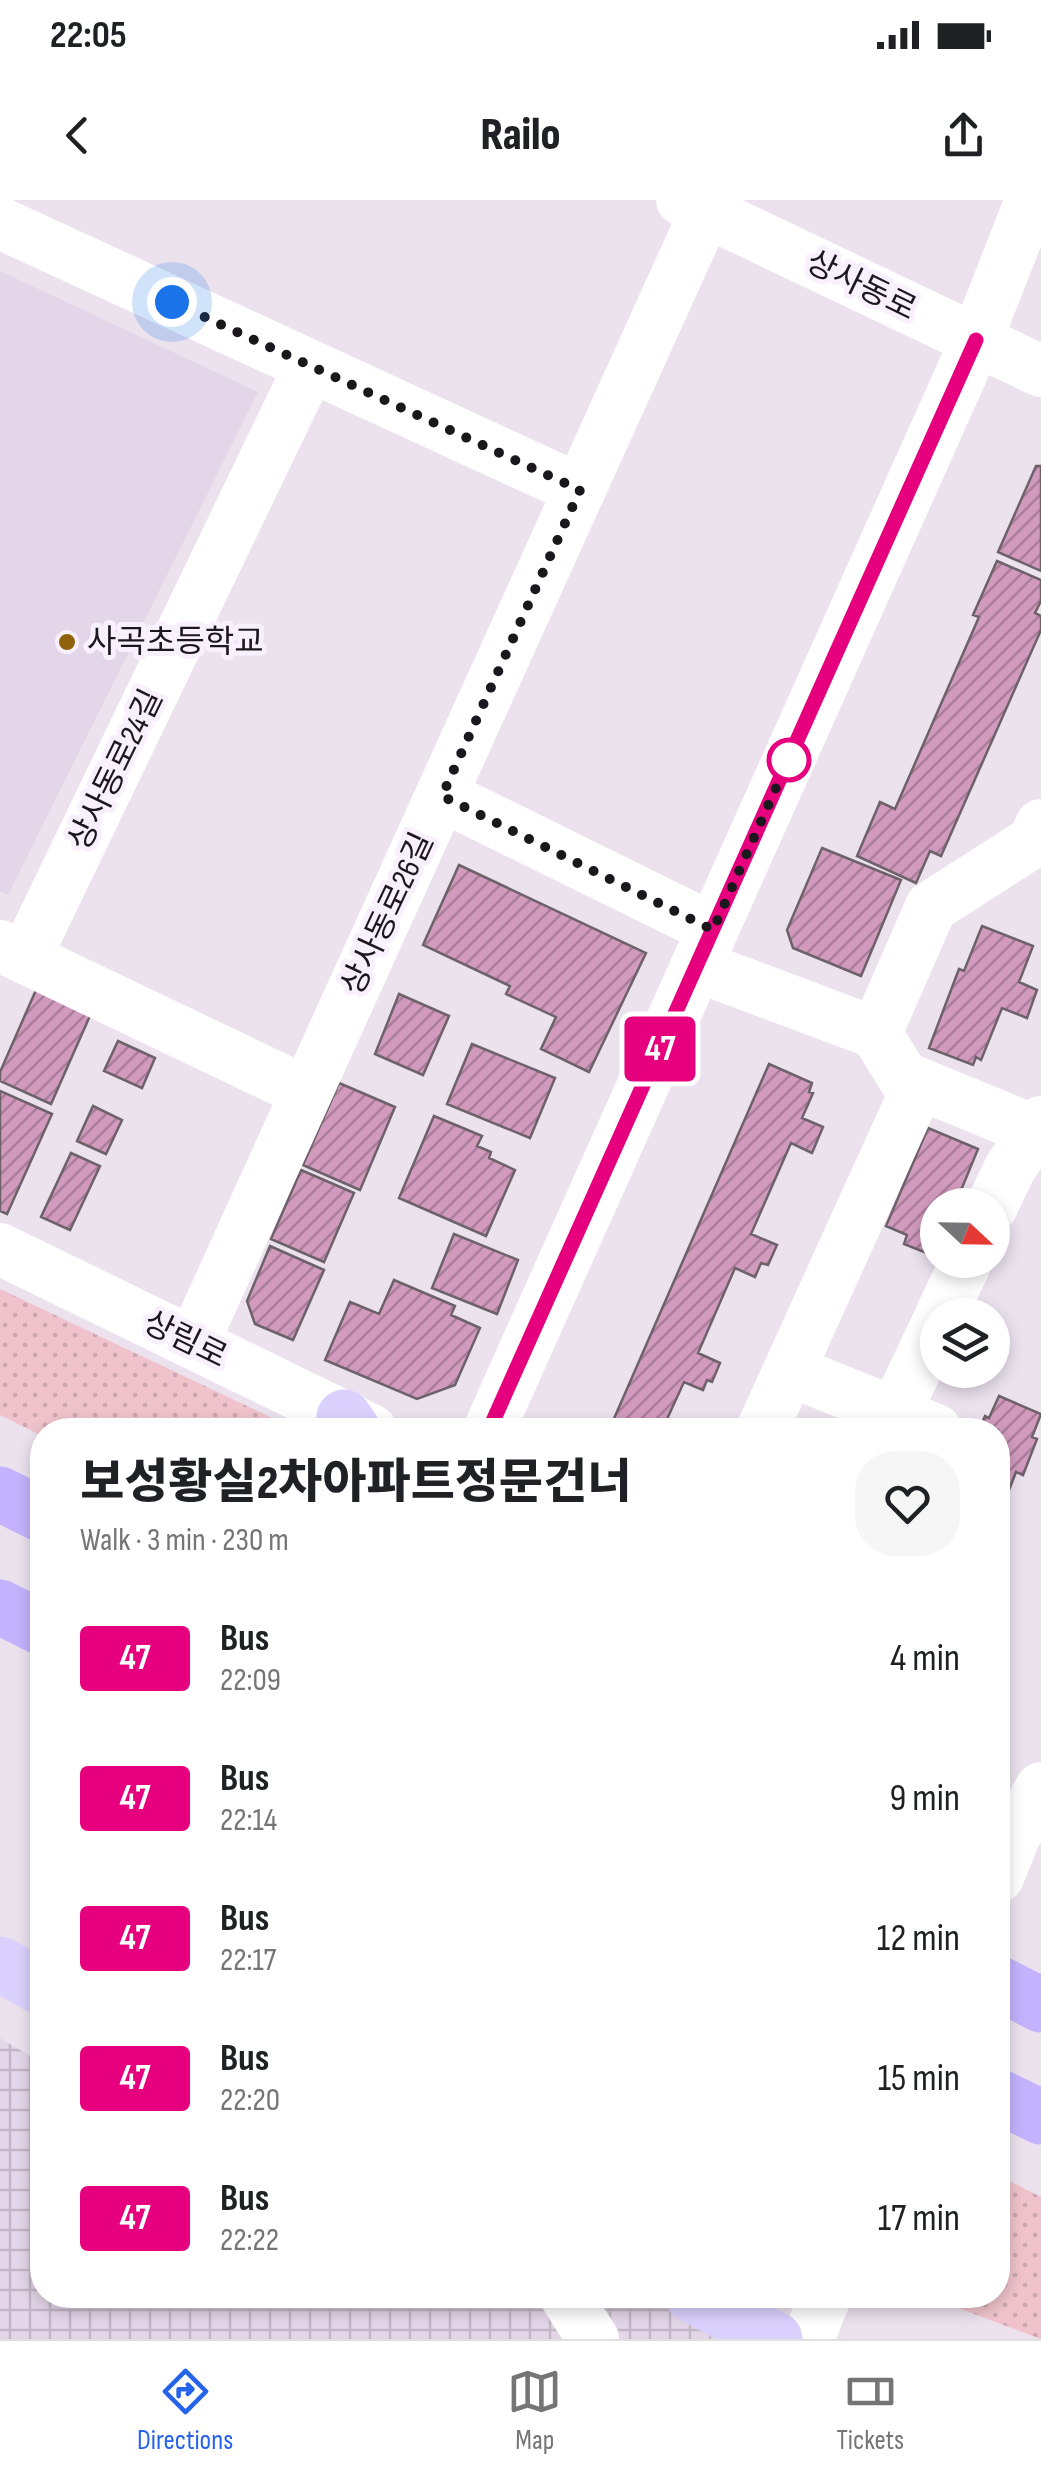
<!DOCTYPE html>
<meta charset="utf-8">
<style>
body{margin:0;font-family:"Sofia Sans Condensed","Noto Sans KR",sans-serif;background:#f6f6f6;color:#202124;height:100vh;display:flex;flex-direction:column;font-size:38px;white-space:nowrap}
*{box-sizing:border-box;margin:0}
p{font-size:32px;color:#757577}
.icon{flex:none;width:55px;height:55px;fill:none;stroke:currentColor;stroke-width:2;stroke-linecap:round;stroke-linejoin:round}
.map{position:relative;flex:1;overflow:hidden}
.side{position:absolute;left:30px;top:1218px;width:980px;height:890px;display:flex;flex-direction:column;background:#fff;border-radius:40px;box-shadow:0 5px 15px #0003}
.side>*{flex:none}
.badge{padding:0 20px;border-radius:8px;font-size:35px;line-height:65px}
.needle{width:65px;rotate:112deg}
.fabs{position:absolute;left:920px;top:988px;display:grid;gap:20px}
.fabs a{display:grid;place-items:center;width:90px;height:90px;border-radius:50%;background:#fff;box-shadow:0 5px 15px #0003;font-size:50px}
.you{position:absolute;width:50px;height:50px;margin:-25px;border:8px solid #fff;border-radius:50%;background:#1a73e8;box-shadow:0 0 0 15px #1a73e833}
.map>.badge{position:absolute;translate:-50% -50%;box-shadow:0 0 0 5px #fff}
.round{display:grid;place-items:center;flex:none;width:105px;height:105px;border-radius:40px;background:#f6f6f6}
.headline{display:flex;align-items:center;justify-content:space-between;height:170px;padding:0 50px}
h1{font-size:48px;font-weight:800;line-height:75px}
ul{padding:0;list-style:none}
li{display:flex;align-items:center;gap:30px;height:140px;padding:0 50px}
li div{flex:1}
li b{display:block;font-size:38px}
li em{font-style:normal}
li .badge{min-width:110px;font-weight:700;text-align:center}
.status{display:flex;justify-content:space-between;align-items:center;height:70px;padding:0 50px;background:#fff;direction:ltr}
.status svg{height:28px;fill:currentColor}
header{display:flex;justify-content:space-between;align-items:center;height:130px;padding:0 50px;background:#fff;font-size:45px;font-weight:800}
.dock{display:flex;justify-content:space-around;align-items:center;height:140px;border-top:2px solid #e0e0e0;background:#fff;font-size:28px;color:#757577}
.dock a{display:grid;justify-items:center;gap:5px}
.dock .active{color:#2563eb}
.map>svg:first-child{display:block}
.built{fill:#e4d6e9}
.industrial{fill:url(#industrial-grid)}
.grass{fill:url(#grass-dots)}
.building{fill:url(#building-hatch);stroke:#6e626a;stroke-width:2.5}
.lines{fill:none;stroke-linecap:round;stroke-linejoin:round}
.minor{stroke:#fff;stroke-width:52}
.major{stroke:#dbd1fe;stroke-width:55}
.highway{stroke:#c3b3fe;stroke-width:55}
.line-casing{stroke:#fff;stroke-width:22}
.line{stroke:#e6007e;stroke-width:15}
.walk{stroke:#1b181d;stroke-width:10;stroke-dasharray:0 18}
.poi-dot{fill:#91620e;stroke:#f8f0fc;stroke-width:4}
.stop-dot{fill:#fff;stroke:#e6007e;stroke-width:5}
.labels{text-anchor:middle;dominant-baseline:central;stroke-width:10;stroke-linejoin:round;paint-order:stroke}
.street-label{font-size:32px;fill:#1b181d;stroke:#f8f0fc}
.poi-label{font-size:32px;fill:#1b181d;stroke:#f8f0fc;text-anchor:start}
</style>
<div class="status"><b>22:05</b><svg viewBox="0 0 49 12"><path d="M0 12V9h3v3zM5 12V6h3v6zM10 12V3h3v9zM15 12V0h3v12zM26 1h20v11H26zM47 4h2v5h-2z"/></svg></div>
<header><svg class="icon" aria-label="back" viewBox="0 0 24 24"><path d="M15 5l-7 7 7 7"/></svg>Railo<svg class="icon" aria-label="share" viewBox="0 0 24 24"><path d="M12 15V3M7 8l5-5 5 5M5 13v7h14v-7"/></svg></header>
<div class="map">
<svg width="1041" height="2139" viewBox="0 0 1041 2139">
<defs>
<pattern id="industrial-grid" width="8" height="8" patternUnits="userSpaceOnUse" patternTransform="scale(2.5)"><rect width="8" height="8" fill="#e4d6e9"/><path d="M0 4h8M4 0v8" fill="none" stroke="#c3b7c7"/></pattern>
<pattern id="grass-dots" width="8" height="8" patternUnits="userSpaceOnUse" patternTransform="scale(2.5)"><rect width="8" height="8" fill="#f0c3cc"/><path d="M2 2h.1M6 6h.1" fill="none" stroke="#cda7af" stroke-width="1.8" stroke-linecap="round"/></pattern>
<pattern id="building-hatch" width="6" height="6" patternUnits="userSpaceOnUse" patternTransform="scale(2.5)"><rect width="6" height="6" fill="#d29bbe"/><path d="M-1 1l2-2M0 6l6-6M5 7l2-2" fill="none" stroke="#aa7d9a"/></pattern>
</defs>
<rect width="100%" height="100%" fill="#ebe2ee"/>
<path class="built" d="M0,71L258,192L8,695L0,691Z"/>
<path class="industrial" d="M0,1838L42,1863V2095H692L775,2139H0Z"/>
<path class="grass" d="M0,1089L298,1230H42V1236L0,1215Z
M998,1975L1041,1997V2139L937,2100L939,2095H998Z"/>
<path class="building" d="M1036,266H1041V371L998,352Z
M997,361L1041,380V401L1035,413L1041,416V430L941,656L930,651L916,683L857,656L880,602L895,609L979,417L973,415Z
M822,648L901,680L861,776L793,748L787,730Z
M459,665L646,753L589,872L541,849L556,817L506,794L510,786L423,745Z
M982,726L1033,746L1019,782L1037,790L1027,818L1002,808L981,860L976,857L973,865L929,848L959,769L964,771Z
M36,790L93,809L51,904L0,881V872Z
M399,794L449,816L423,875L375,854Z
M118,841L155,858L142,888L104,871Z
M472,844L555,878L530,938L447,904Z
M769,864L812,883L809,892L813,893L802,918L823,927L812,953L791,943L751,1034L777,1045L768,1065L761,1063L755,1077L735,1068L698,1153L720,1163L712,1182L707,1180L703,1190L684,1182L662,1230H609Z
M339,883L395,907L360,990L303,965Z
M0,891L52,914L7,1014L0,1011Z
M93,906L122,920L106,954L77,941Z
M434,916L482,936L477,946L491,952L489,958L515,970L486,1036L399,998Z
M928,928L978,949L955,1005H938V1047L934,1056L904,1044L907,1035L886,1026Z
M71,953L100,966L70,1030L41,1017Z
M301,970L354,993L324,1062L271,1039Z
M454,1034L518,1060L497,1114L432,1088Z
M270,1046L324,1070L293,1140L255,1124L247,1101Z
M394,1080L455,1106L451,1115L480,1128L455,1185L417,1199L325,1160L350,1102L379,1114Z
M999,1196L1041,1214L1032,1237L1037,1239L1023,1275L1016,1272L998,1318V1230H979L985,1216L989,1218Z"/>
<g class="lines">
<path class="minor" d="M682,0L1041,171
M0,23L580,290
M443,596L713,729
M0,746L306,892
M25,758L310,166
M697,766L876,833L903,877L1037,932
M876,833L931,707L1034,641L1041,625
M992,1006L1010,968L1041,922
M0,1049L371,1230
M941,1115L967,1060
M193,1143L706,11
M789,1170L936,1230
M895,1213L938,1122
M489,1230L976,141L1031,0
M762,1230L919,884
M998,1677L1015,1635L1041,1588
M565,2095L593,2139
M808,2139L826,2095"/>
<path class="major" d="M344,1217L353,1230
M0,1764L42,1788
M692,2095L775,2139"/>
<path class="highway" d="M0,1294L42,1315
M0,1407L42,1428
M998,1783L1041,1805
M998,1896L1041,1917"/>
</g>
<g class="lines">
<defs>
<path id="line" d="M489,1230L976,140"/>
</defs>
<use href="#line" class="line-casing"/>
<use href="#line" class="line"/>
<path class="walk" d="M172,102L580,290L442,596L713,730L790,556L789,560"/>
</g>
<circle class="poi-dot" cx="67" cy="442" r="10"/>
<circle class="stop-dot" cx="789" cy="560" r="20"/>
<g class="labels">
<g class="street-label">
<text transform="translate(861 86) rotate(26)">상사동로</text>
<text transform="translate(116 570) rotate(-64)">상사동로24길</text>
<text transform="translate(388 714) rotate(-65)">상사동로26길</text>
<text transform="translate(185 1140) rotate(26)">상림로</text>
</g>
<g class="poi-label">
<text x="87" y="442">사곡초등학교</text>
</g>
</g>
</svg>
<div class="fabs">
<a><svg class="needle" viewBox="-14 -14 28 28"><path d="M0-13l5 13h-10z" fill="#e53935"/><path d="M0 13l5-13h-10z" fill="#757577"/></svg></a>
<a><svg class="icon" aria-label="layers" viewBox="0 0 24 24"><path d="M12 4l9 5-9 5-9-5zM3 14l9 5 9-5"/></svg></a>
</div>
<div class="you" style="left:172px;top:102px"></div>
<b class="badge" style="left:660px;top:849px;background:#e6007e;color:#fff">47</b>
<section class="side">
<div class="headline"><div><h1>보성황실2차아파트정문건너</h1><p>Walk · 3 min · 230 m</p></div><a class="round"><svg class="icon" aria-label="heart" viewBox="0 0 24 24"><path d="M12 20l-8-8c-3-5 5-10 8-4 3-6 11-1 8 4z"/></svg></a></div>
<ul>
<li><span class="badge" style="background:#e6007e;color:#fff">47</span><div><b>Bus</b><p>22:09</p></div><em>4 min</em></li>
<li><span class="badge" style="background:#e6007e;color:#fff">47</span><div><b>Bus</b><p>22:14</p></div><em>9 min</em></li>
<li><span class="badge" style="background:#e6007e;color:#fff">47</span><div><b>Bus</b><p>22:17</p></div><em>12 min</em></li>
<li><span class="badge" style="background:#e6007e;color:#fff">47</span><div><b>Bus</b><p>22:20</p></div><em>15 min</em></li>
<li><span class="badge" style="background:#e6007e;color:#fff">47</span><div><b>Bus</b><p>22:22</p></div><em>17 min</em></li>
</ul>
</section>
</div>
<nav class="dock">
<a class="active"><svg class="icon" aria-label="directions" viewBox="0 0 24 24"><path d="M12 3l9 9-9 9-9-9zM9 14v-3h6M13 9l2 2-2 2"/></svg>Directions</a>
<a><svg class="icon" aria-label="map" viewBox="0 0 24 24"><path d="M3 6l6-2 6 2 6-2v14l-6 2-6-2-6 2zM9 4v14M15 6v14"/></svg>Map</a>
<a><svg class="icon" aria-label="tickets" viewBox="0 0 24 24"><path d="M3 7h18v10H3zM15 7v10"/></svg>Tickets</a>
</nav>
